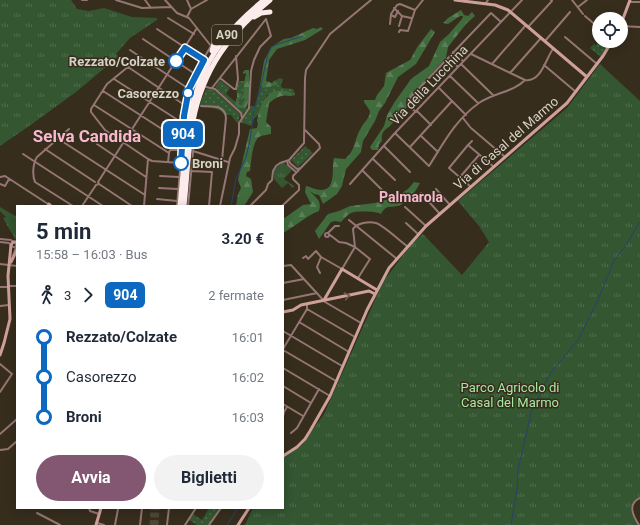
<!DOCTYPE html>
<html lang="it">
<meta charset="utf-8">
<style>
body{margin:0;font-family:Roboto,sans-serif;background:#f2f2f3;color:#1f2937;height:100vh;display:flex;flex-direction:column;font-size:15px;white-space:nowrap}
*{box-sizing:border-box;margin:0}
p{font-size:13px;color:#747a83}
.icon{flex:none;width:22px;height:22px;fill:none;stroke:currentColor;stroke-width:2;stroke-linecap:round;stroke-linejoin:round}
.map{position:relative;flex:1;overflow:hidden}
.drawer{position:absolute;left:16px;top:205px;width:268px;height:304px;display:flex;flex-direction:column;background:#fff;border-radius:0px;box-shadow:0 2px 10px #0003}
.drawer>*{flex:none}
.badge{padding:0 8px;border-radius:6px;font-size:14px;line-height:26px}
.tools{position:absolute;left:592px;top:12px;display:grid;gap:8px}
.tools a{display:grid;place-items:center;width:36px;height:36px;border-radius:50%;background:#fff;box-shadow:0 2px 10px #0003;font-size:20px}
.map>.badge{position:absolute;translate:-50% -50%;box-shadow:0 0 0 2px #fff}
.legs{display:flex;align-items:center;gap:6px;height:44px;padding:0 20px;font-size:13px}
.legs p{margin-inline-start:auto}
.overview{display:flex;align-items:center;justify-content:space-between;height:68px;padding:0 20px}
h1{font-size:22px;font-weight:700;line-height:30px}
.action{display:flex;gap:8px;margin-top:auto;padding:8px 20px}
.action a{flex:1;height:46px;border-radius:24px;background:#835672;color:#fff;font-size:16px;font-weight:700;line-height:46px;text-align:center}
.action a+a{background:#f2f2f3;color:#1f2937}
ul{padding:0 20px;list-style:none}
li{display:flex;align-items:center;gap:14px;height:40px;font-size:15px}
li i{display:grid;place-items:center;width:6px;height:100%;margin:0 5px;background:currentColor}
li i::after{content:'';width:10px;height:10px;margin:-5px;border:3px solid;border-radius:50%;background:#fff}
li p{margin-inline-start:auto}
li:first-child i{background:linear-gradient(#0000 50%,currentColor 0)}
li:last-child i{background:linear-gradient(currentColor 50%,#0000 0)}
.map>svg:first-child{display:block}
.grass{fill:url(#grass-dots)}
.forest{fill:url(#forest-firs)}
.park{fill:url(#park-tufts)}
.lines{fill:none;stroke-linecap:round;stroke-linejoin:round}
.stream{stroke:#244370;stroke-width:1}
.highway-tunnel{stroke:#4e4636;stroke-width:5;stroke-dasharray:5 2.5;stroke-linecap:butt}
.street{stroke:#957674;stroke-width:2}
.secondary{stroke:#cf9f9a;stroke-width:3}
.highway{stroke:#fbebea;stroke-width:5}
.oneway{stroke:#735b4f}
.line-1-casing{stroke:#fff;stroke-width:9}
.line-1{stroke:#0c69bf;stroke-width:6}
.stop-1-dot{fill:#fff;stroke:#0c69bf;stroke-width:2}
.labels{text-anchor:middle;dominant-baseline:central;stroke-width:3;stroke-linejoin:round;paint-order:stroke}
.shield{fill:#362d1d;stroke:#a7a094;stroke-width:1}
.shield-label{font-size:12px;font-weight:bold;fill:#d7d1c7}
.stop-label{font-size:13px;font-weight:bold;fill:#d7d1c7;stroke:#362d1d;text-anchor:end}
.street-label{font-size:13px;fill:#d7d1c7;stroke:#362d1d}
.park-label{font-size:13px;fill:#a5e7a0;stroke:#362d1d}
.neighbourhood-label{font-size:14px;font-weight:bold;fill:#f8b8cf;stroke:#362d1d}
.district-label{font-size:17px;font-weight:bold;fill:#f8b8cf;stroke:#362d1d}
</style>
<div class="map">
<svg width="640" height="525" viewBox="0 0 640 525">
<defs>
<pattern id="grass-dots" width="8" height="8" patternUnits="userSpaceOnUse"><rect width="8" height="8" fill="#345631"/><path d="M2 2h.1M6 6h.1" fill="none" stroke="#516d4d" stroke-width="1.8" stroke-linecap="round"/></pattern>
<pattern id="forest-firs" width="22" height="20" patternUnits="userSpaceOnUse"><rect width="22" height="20" fill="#406b3d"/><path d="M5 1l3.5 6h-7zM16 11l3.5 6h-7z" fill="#5b7f58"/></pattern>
<pattern id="park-tufts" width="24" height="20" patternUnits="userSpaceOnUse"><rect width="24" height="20" fill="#345631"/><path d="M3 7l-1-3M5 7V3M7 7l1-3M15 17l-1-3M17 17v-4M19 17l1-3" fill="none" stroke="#516d4d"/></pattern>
</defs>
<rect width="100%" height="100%" fill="#362d1d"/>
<path class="grass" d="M600,41L607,47L601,57L590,48L594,44L596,45Z
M280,78L283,79L281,85L282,88L293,89L295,94C294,96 293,96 291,96L292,95H267L257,116L254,118L253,123L251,126L240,122L251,106H255L260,85L263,88L274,83L272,82Z
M220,80L230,88L226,94L236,102L240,96L236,92L239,81H250C249,92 251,105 243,114L215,87Z
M206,89L214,90L240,114L238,124L231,115H225C219,107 211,108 201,107L200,104Z
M305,146L313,153L298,167L291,160Z
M209,508H220L208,525H197L189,520L193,514L202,520Z"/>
<path class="forest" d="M461,10L464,15L468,16L472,12L475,16L466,24L448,47L446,58L407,100L406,102L407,107L389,127C383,130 381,135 382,141L379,144L378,150H372L370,147L384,126L387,115L394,103L411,79L429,66L440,42L449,34L462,19L463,16H460L448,24L443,23L448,18Z
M321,27L323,29L305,40L277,49L269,60L266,81L272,83L277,82V85L263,88L260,85L264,61L271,47L284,39L291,38L313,28L317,29Z
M431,29L435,32L416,64L398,77L385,103L379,111L375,121L363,141L361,152L346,169L342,186L337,194L323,204L319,195L314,194L310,191C316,199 322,199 319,211C306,216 296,226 283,233V219L303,205L311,204L305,192L306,186C311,187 316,190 321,190C337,190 331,168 334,158L345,159C356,150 354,139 361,128C364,122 370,118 370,111L364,102V100H375L377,95L384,86L386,73L410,60L418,46Z
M245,70H249V94L248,102L245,108H238L235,104L237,97V93H240L242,95L237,102L240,105H242L245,99L242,97C245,92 243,88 244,83C244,80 246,77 246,73L243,74V72Z
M274,91H286L292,93V95L291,96C282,94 276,97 269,103L266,122L271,127V134C267,135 262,135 259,137C252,142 251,163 250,171L247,172L246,176L251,179L253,192L244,206H236L238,194L241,188L238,180L250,129L257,128L258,123L257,122C258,110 264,96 274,91Z
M414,182L420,183C416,191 409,201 400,205C391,209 387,203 381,214C375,211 356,211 351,213C347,215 344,219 341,222L335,221L331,222L319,239L315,231L328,214L339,211L350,206L375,203L396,197L408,189Z"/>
<path class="park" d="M0,0H71L77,9L89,11L104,8L132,17L157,18V20L130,38L116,54L118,56L113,61L76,92L32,124L0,146Z
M600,64L640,101V497C626,503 631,515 638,525H245L253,508H283V457L302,445L324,414L383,282L413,242L423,234L462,275L489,242L479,226L458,201L567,108Z
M282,163H284L292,170L284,179L294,186L293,188L288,183L282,188L274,179V170Z
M0,207L17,217V240L15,239L3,218L6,217L0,211Z"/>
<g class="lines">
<path class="stream" d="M231,206L236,179L246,157L250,140L254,110L260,89L268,54L271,48L275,45L303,36
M227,525L238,508
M511,525L517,489L518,470L531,413L549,375L578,340L597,302L614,261L626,245L640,221"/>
<path class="highway-tunnel" d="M152,525L153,508
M156,525L157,508"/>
<path class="street" d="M82,0H87
M116,0L142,8L171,7
M145,0L151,8
M165,0L177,13L189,18L211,46L201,63L189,86L184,124L177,206
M187,0L191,9
M572,0L583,14
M629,2H640
M485,4L488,0
M578,7L587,0
M394,8L402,16
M391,15L395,17L398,11
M585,16L599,28
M187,17L191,9L207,0
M168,18L194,34
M390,24L391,14L397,5L400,4L415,10
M399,26L402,16L411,18
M621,26L640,27
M528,27L552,1L551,0
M157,29L204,60
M399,32L400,30L408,31L415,10L423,0
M565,37L597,64
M143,39L195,74
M545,41L570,12
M130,50L189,89
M453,52L463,61
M471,54L525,80C541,83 546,58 553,49
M139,56L134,62L107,84L91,109V112L105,130L148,159L152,161L181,163
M448,58L458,67
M461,64L493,95
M492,64L526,25
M544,65L576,92
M128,67L186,106
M510,73L541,38
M450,76L478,103
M220,78L234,89H236L238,79L236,56
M114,79L184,124
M206,87L215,89L241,113L242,118
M212,88L266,19
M439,88L466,115
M189,89L203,61
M103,91L182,142
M94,105L169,153
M201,106C212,107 225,104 226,118L222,160
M417,111L431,125
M416,112L408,105V100L491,13L501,22
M463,118L470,127
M471,128L505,157
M69,129L37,157C33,163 32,175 35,182L73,206
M395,133L429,166C443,144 456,119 479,103C493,93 514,92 525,80
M421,136L438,152
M57,138L145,195
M97,144L146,177
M468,145L472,141
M384,146L410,172
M410,147L452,101
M45,149L95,182
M193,151L228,162
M23,154L103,206
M373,159L395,180
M287,161L288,165L296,172
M168,162L169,153L170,150H182
M301,168L297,169L290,163L289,160L304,143L305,78L306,70L330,34L371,0
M362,170L384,192
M191,171L212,172L209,206
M160,176L179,177
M0,177L5,176L48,204
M460,177L479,155
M0,184L5,186L9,179
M99,184L132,206
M350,184L395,133L522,0
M96,185L99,184L98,182L197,28
M471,187L449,168L468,145L494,167
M159,188L178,189
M436,189L450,205
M421,193L440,214
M157,199L177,201
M82,206L96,185
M144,206L148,159
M188,206L196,120
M220,206L230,158L235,148L239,134V123L249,108L251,71L254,60L260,47L271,36L266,19
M250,206L266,190L268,184L272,180L273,171L276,166L280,163L289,160
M282,206L299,190V185L293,179V176L320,148L319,144L305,130
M405,207L426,226
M349,220L397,259
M406,223L418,234
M325 235a2 2 0 1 1 4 0a2 2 0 1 1-4 0Z
M328,233L335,226H339
M330,235L339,242L346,243L355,247L370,259L358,278
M0,239L11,240L16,244V247L13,256
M0,242L9,243L13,247H16
M303,258L306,256L308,259L316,251L321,257L342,269L355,247L353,229C357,223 369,221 376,223C383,225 400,241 407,246
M0,264L17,266
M283,266L291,265L325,302L361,323
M320,273L317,267L321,257
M283,283L304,279
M8,286H17
M0,287H8
M283,300L317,293
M0,306L9,305
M307,309L355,337
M299,322L349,352
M283,331L342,366
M283,349L307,309V304
M283,350L336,381
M0,364L12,374L0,392
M283,368L330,396
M283,386L311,403
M283,404L303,416
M283,416L284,412L287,407
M291,433L297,428L319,389
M0,434L17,419
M0,450L8,449L17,441
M89,508L90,511L99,514
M37,513L60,525
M97,523L104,525
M115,525L118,509
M140,525L142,508
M167,525L169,508
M185,525L196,508
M209,525L221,508
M639,525C633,516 627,504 640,498"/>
<path class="secondary" d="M455,0L495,5L508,10L587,77
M621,24L630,0
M48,206L49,204L51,206
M11,262L17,250
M324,300L342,269L377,290
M283,312L293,310L301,305L369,291L375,294
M0,355L4,343L10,319L8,276L11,245L13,242H17
M283,456L297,447L305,439L310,431L330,396L367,310L389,268L426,226L567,103L603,56L612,41
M96,525L101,508
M238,525L249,508"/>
<path class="highway" d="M254,17L261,13L270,12
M212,51L217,33
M180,206C189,114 186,63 264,0
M184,206C187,178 188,149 193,121C203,69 230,33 270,0"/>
</g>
<defs><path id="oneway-chevron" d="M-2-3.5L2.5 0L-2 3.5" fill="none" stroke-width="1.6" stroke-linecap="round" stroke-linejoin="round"/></defs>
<use class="oneway" href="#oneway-chevron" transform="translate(347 296) rotate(-11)"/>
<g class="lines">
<defs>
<path id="line-1" d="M176,61L185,48L204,60L189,89L184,116L181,163"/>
</defs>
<use href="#line-1" class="line-1-casing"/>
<use href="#line-1" class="line-1"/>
</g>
<g class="stop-1-dot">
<circle cx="176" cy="61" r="7"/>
<circle cx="188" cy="93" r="5"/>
<circle cx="181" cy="163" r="7"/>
</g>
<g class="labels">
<rect class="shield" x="212" y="25" width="30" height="20" rx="3"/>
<g class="shield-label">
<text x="227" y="35">A90</text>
</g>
<g class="stop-label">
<text x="165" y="61">Rezzato/Colzate</text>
<text x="179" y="93">Casorezzo</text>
<text x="192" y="163" text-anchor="start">Broni</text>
</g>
<g class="street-label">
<text transform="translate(429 85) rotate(-46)">Via della Lucchina</text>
<text transform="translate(506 143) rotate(-41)">Via di Casal del Marmo</text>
</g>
<g class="park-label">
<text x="510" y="387">Parco Agricolo di<tspan x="510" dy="15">Casal del Marmo</tspan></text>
</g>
<g class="neighbourhood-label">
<text x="411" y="197">Palmarola</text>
</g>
<g class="district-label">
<text x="87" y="136">Selva Candida</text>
</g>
</g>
</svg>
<div class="tools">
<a><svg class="icon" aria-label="locate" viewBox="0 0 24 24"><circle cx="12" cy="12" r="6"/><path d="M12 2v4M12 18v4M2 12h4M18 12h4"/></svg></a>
</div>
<b class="badge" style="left:183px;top:134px;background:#0c69bf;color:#fff">904</b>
<section class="drawer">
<div class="overview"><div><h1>5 min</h1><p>15:58 – 16:03 · Bus</p></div><b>3.20 €</b></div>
<div class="legs"><svg class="icon" aria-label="walk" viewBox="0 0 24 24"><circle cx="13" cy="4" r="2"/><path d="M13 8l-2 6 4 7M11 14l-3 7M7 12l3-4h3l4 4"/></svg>3<svg class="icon" aria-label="forward" viewBox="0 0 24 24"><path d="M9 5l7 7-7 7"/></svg><b class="badge" style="background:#0c69bf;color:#fff">904</b><p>2 fermate</p></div>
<ul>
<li><i style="color:#0c69bf"></i><b>Rezzato/Colzate</b><p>16:01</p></li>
<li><i style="color:#0c69bf"></i><span>Casorezzo</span><p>16:02</p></li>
<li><i style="color:#0c69bf"></i><b>Broni</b><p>16:03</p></li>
</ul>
<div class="action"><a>Avvia</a><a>Biglietti</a></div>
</section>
</div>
